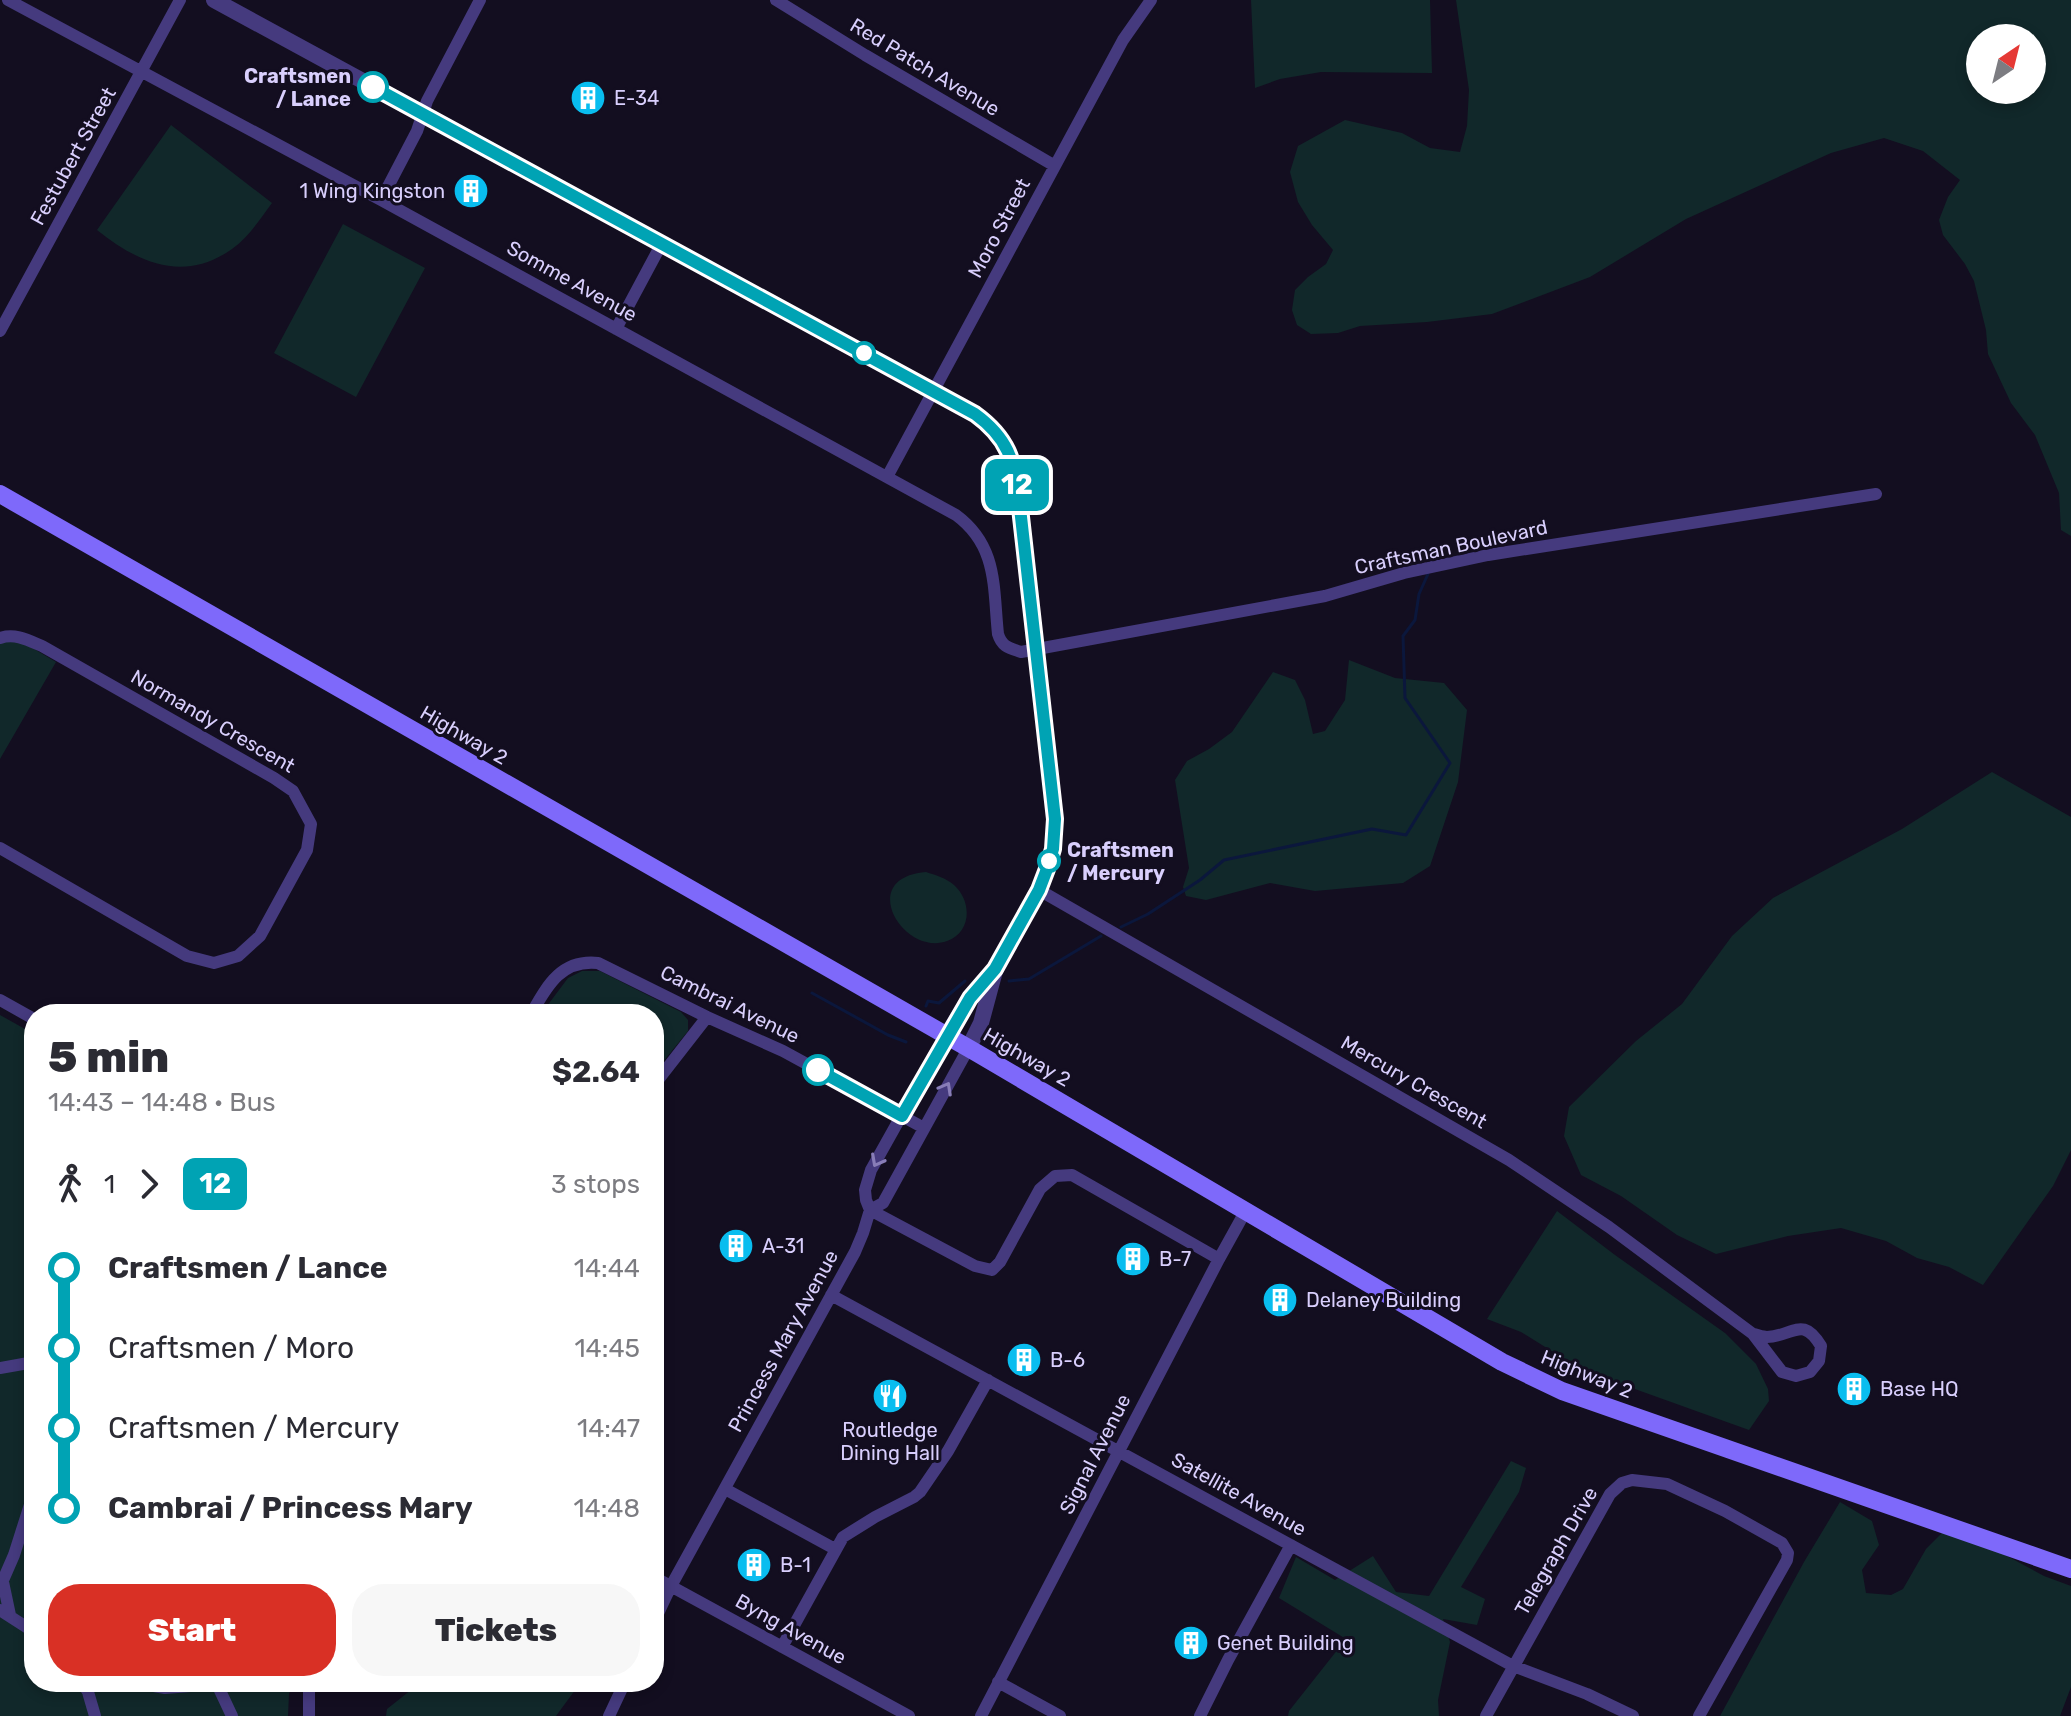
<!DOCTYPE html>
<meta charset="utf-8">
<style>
body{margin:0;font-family:Rubik,sans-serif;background:#f7f7f7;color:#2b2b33;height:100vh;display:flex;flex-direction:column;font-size:30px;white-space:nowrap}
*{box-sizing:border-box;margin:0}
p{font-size:26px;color:#7c7c81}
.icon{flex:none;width:44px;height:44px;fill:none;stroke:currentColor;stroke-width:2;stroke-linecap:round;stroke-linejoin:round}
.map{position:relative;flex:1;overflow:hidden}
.drawer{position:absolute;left:24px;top:1004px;width:640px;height:688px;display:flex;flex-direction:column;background:#fff;border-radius:32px;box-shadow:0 4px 12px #0003}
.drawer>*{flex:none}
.badge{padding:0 16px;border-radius:12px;font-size:28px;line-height:52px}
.needle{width:52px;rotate:35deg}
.controls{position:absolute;left:1966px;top:24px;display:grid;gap:16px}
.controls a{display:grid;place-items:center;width:80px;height:80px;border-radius:50%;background:#fff;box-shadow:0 4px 12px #0003;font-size:40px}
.map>.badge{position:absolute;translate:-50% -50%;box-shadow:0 0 0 4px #fff}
.legs{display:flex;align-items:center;gap:12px;height:88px;padding:0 24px;font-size:26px}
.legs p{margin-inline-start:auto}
.head{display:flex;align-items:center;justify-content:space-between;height:136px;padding:0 24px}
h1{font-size:44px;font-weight:800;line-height:60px}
.action{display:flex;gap:16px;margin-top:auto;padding:16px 24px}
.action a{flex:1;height:92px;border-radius:32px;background:#d93025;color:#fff;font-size:32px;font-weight:800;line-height:92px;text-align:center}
.action a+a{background:#f7f7f7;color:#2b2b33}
ul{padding:0 24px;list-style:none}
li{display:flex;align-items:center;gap:28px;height:80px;font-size:30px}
li i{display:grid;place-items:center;width:12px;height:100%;margin:0 10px;background:currentColor}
li i::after{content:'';width:20px;height:20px;margin:-10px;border:6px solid;border-radius:50%;background:#fff}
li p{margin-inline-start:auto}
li:first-child i{background:linear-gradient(#0000 50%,currentColor 0)}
li:last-child i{background:linear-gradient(currentColor 50%,#0000 0)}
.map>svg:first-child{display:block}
.green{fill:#11282a;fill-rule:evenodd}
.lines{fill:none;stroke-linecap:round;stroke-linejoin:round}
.stream{stroke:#0b173c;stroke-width:3}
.minor{stroke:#453a7e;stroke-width:12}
.tertiary{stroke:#453a7e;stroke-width:16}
.secondary{stroke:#7e69fa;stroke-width:18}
.oneway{stroke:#887db7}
.line-1-casing{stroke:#fff;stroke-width:18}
.line-1{stroke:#00a3b4;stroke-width:12}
.stop-1-dot{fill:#fff;stroke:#00a3b4;stroke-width:4}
.labels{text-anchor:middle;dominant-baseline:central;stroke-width:6;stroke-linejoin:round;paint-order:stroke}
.street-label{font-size:20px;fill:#d9cffd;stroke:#130e20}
.stop-label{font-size:20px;font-weight:bold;fill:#d9cffd;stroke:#130e20;text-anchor:end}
.poi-label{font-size:20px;fill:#d9cffd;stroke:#130e20;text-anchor:start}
</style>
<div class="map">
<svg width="2071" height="1716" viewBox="0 0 2071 1716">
<rect width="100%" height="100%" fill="#130e20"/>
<path class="green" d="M1251,0H1430L1432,73L1321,72L1280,79L1255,88Z
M1456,0H2071V536L2061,530L2059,493L2035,435L2011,403L1988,354L1986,330L1974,281L1965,264L1943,235L1939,220L1948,197L1960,180L1923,151L1884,138L1831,153L1686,219L1590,277L1492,314L1427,322L1360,326L1338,333L1311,334L1297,325L1292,310L1295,290L1308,277L1326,264L1333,250L1312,225L1298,202L1290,172L1298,146L1345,120L1402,133L1430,148L1460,152L1467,126L1469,90ZM1980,38H2032V90H1980Z
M171,125L272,203C260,219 249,237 232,249C184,283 138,263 97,230Z
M343,224L425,268L356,397L274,353Z
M0,639L19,640L56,662L0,759Z
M1349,660L1395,678L1444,683L1467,710L1458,782L1430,866L1403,883L1315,891L1270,883L1206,900L1186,896L1183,887L1189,868L1175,780L1187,761L1209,749L1232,732L1273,672L1295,680L1305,700L1313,734L1325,731L1345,700Z
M1992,772L2071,817V1150L2053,1186L1983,1285L1949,1267L1917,1258L1886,1241L1841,1228L1788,1236L1716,1254L1677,1235L1621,1196L1581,1175L1564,1136L1569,1107L1636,1041L1682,1004L1732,936L1773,898L1902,829Z
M926,872C935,875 946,878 954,885C972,901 972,932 947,941C904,957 855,878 926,872Z
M582,971H600L681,1012L688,1020V1031L654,1073V1014H541L568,978Z
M0,1015L34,1034V1682H293L289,1694L288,1716H0Z
M1557,1211L1615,1255L1725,1333L1756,1364L1768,1389L1769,1401L1749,1430L1582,1370L1521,1332L1487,1319Z
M1511,1461L1526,1468L1519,1492L1461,1587L1485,1599L1477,1625L1443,1619L1450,1642L1438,1700L1439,1716H1288L1289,1711L1346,1639L1279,1598L1296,1557L1335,1580L1373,1556L1396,1592L1429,1596Z
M1840,1502L1872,1521L1879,1545L1862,1570L1866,1593L1891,1595L1903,1589L1926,1549L1944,1531L1992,1548L2044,1576L2071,1586V1687L2060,1716H1720L1804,1562Z
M421,1682H581L556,1716H386L387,1709Z"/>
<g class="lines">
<path class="stream" d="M1121,927L1148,914L1200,880L1224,860L1372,829L1406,835L1450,763L1405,698L1403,636L1415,620L1419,594L1428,574
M1009,981L1029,979L1101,936
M812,993L888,1035L906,1042
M926,1006L928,1001L939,1003L965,981"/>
<path class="minor" d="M8,0L381,200L956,515C998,546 993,587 998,634C1002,647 1009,648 1021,652L1325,596L1404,573L1488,555L1876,494
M776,0L865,55L1055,166
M381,200L417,131L427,101L480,0
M616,329L662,243
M0,331L180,0
M887,477L1123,40L1151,0
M0,638C15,633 28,640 42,646L274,778L293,791L311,824L307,850L260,936L238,956L214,963L187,956L0,848
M1039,890L1509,1160L1609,1227L1753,1334L1782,1372L1796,1376L1810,1372L1819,1361L1821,1346C1802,1315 1794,1336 1767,1337C1763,1337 1758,1335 1753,1334
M0,1000L34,1019
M531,1014C547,986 561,959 598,963L707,1017L783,1051L924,1128
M654,1085L707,1017
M870,1210L975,1266L992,1270L1000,1262L1040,1189L1055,1176L1072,1175L1219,1259
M870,1210L883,1203L968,1049
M831,1295L1513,1666L1587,1694L1633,1716
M0,1368L34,1362
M725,1489L835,1549
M654,1577L909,1716
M3,1582L10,1615
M0,1587L14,1555L34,1492
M0,1610L34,1632
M654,1622L671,1586L855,1252L863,1233L870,1210L866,1200L865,1190L871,1170L946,1036
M782,1647L843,1537L875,1517L914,1497L920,1492L948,1451L988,1380
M82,1682L88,1692L95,1716
M132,1682L165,1688L216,1684L221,1682
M216,1682L232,1716
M309,1682V1716
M998,1682L1060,1716
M609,1716L625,1682
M981,1716L1219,1259L1245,1212
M1200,1716L1228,1660L1291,1545
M1486,1716L1610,1494L1622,1483L1632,1480L1667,1484L1725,1511L1782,1543L1788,1553L1787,1560L1699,1716"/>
<path class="tertiary" d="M214,0L975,414C995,429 1007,445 1015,469L1055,819L1053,849L1047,869L1039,890L995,969L970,998L946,1036
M968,1049L981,1023L995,971"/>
<path class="secondary" d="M0,494L977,1053L1502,1362L1562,1391L2071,1569"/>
</g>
<defs><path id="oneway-chevron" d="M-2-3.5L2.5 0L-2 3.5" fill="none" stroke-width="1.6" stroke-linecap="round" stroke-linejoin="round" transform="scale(2)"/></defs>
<g class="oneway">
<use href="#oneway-chevron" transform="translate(946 1088) rotate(-61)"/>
<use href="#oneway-chevron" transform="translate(877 1161) rotate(118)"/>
</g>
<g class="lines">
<defs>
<path id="line-1" d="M373,87L975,414C1008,438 1014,460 1019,499L1055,819L1053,849L1047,869L1039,890L995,969L970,998L902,1116L818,1070"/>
</defs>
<use href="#line-1" class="line-1-casing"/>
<use href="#line-1" class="line-1"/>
</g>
<defs>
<symbol id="building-disc" viewBox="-11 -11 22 22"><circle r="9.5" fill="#09bdef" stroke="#130e20"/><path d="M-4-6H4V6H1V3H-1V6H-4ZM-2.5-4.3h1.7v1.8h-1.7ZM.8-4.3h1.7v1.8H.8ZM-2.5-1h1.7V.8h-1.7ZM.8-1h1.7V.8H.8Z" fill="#fff"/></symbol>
<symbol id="restaurant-disc" viewBox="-11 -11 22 22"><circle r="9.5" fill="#09bdef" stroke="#130e20"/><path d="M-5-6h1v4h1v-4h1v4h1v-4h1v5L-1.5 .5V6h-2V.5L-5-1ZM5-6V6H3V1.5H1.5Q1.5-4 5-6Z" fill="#fff"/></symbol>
</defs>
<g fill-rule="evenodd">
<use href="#building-disc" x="568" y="78" width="40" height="40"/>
<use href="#building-disc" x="451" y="171" width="40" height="40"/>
<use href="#building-disc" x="716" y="1226" width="40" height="40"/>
<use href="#building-disc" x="1113" y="1239" width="40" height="40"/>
<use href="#building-disc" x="1260" y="1280" width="40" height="40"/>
<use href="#building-disc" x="1004" y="1340" width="40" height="40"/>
<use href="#building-disc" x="1834" y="1369" width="40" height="40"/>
<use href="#restaurant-disc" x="870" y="1376" width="40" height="40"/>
<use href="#building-disc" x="734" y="1545" width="40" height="40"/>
<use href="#building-disc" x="1171" y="1623" width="40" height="40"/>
</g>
<g class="stop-1-dot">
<circle cx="373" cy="87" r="14"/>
<circle cx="864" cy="353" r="10"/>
<circle cx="1049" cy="861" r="10"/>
<circle cx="818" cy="1070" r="14"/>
</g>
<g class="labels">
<g class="street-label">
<text transform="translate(925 67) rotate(31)">Red Patch Avenue</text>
<text transform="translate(73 156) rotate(-61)">Festubert Street</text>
<text transform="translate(999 228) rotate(-62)">Moro Street</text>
<text transform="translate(572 281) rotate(29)">Somme Avenue</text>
<text transform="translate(1451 547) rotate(-12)">Craftsman Boulevard</text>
<text transform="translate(213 721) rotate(30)">Normandy Crescent</text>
<text transform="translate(464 735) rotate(30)">Highway 2</text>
<text transform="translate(730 1004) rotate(26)">Cambrai Avenue</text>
<text transform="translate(1027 1057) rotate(30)">Highway 2</text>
<text transform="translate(1414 1082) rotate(30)">Mercury Crescent</text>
<text transform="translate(783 1341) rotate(-61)">Princess Mary Avenue</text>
<text transform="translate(1587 1374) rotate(22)">Highway 2</text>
<text transform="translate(1095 1454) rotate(-63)">Signal Avenue</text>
<text transform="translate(1239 1494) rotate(29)">Satellite Avenue</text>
<text transform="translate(1556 1551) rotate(-60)">Telegraph Drive</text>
<text transform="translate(791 1629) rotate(29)">Byng Avenue</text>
</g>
<g class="stop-label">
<text x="351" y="76">Craftsmen<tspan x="351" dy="23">/ Lance</tspan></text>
<text x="1067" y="850" text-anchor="start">Craftsmen<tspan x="1067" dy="23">/ Mercury</tspan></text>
</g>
<g class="poi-label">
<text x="614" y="98">E-34</text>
<text x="445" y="191" text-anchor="end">1 Wing Kingston</text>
<text x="762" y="1246">A-31</text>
<text x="1159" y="1259">B-7</text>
<text x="1306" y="1300">Delaney Building</text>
<text x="1050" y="1360">B-6</text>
<text x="1880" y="1389">Base HQ</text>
<text x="890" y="1430" text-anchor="middle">Routledge<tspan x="890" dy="23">Dining Hall</tspan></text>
<text x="780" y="1565">B-1</text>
<text x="1217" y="1643">Genet Building</text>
</g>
</g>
</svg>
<div class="controls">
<a><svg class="needle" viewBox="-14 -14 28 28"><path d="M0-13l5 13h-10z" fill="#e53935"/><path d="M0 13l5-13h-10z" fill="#7c7c81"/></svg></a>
</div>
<b class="badge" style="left:1017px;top:485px;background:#00a3b4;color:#fff">12</b>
<section class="drawer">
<div class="head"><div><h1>5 min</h1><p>14:43 – 14:48 · Bus</p></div><b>$2.64</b></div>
<div class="legs"><svg class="icon" aria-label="walk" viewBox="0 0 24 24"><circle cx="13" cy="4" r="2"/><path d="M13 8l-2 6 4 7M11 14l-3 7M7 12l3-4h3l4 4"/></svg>1<svg class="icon" aria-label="forward" viewBox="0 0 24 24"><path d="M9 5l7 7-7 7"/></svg><b class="badge" style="background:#00a3b4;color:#fff">12</b><p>3 stops</p></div>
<ul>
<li><i style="color:#00a3b4"></i><b>Craftsmen / Lance</b><p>14:44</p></li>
<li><i style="color:#00a3b4"></i><span>Craftsmen / Moro</span><p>14:45</p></li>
<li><i style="color:#00a3b4"></i><span>Craftsmen / Mercury</span><p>14:47</p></li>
<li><i style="color:#00a3b4"></i><b>Cambrai / Princess Mary</b><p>14:48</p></li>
</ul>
<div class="action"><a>Start</a><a>Tickets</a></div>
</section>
</div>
